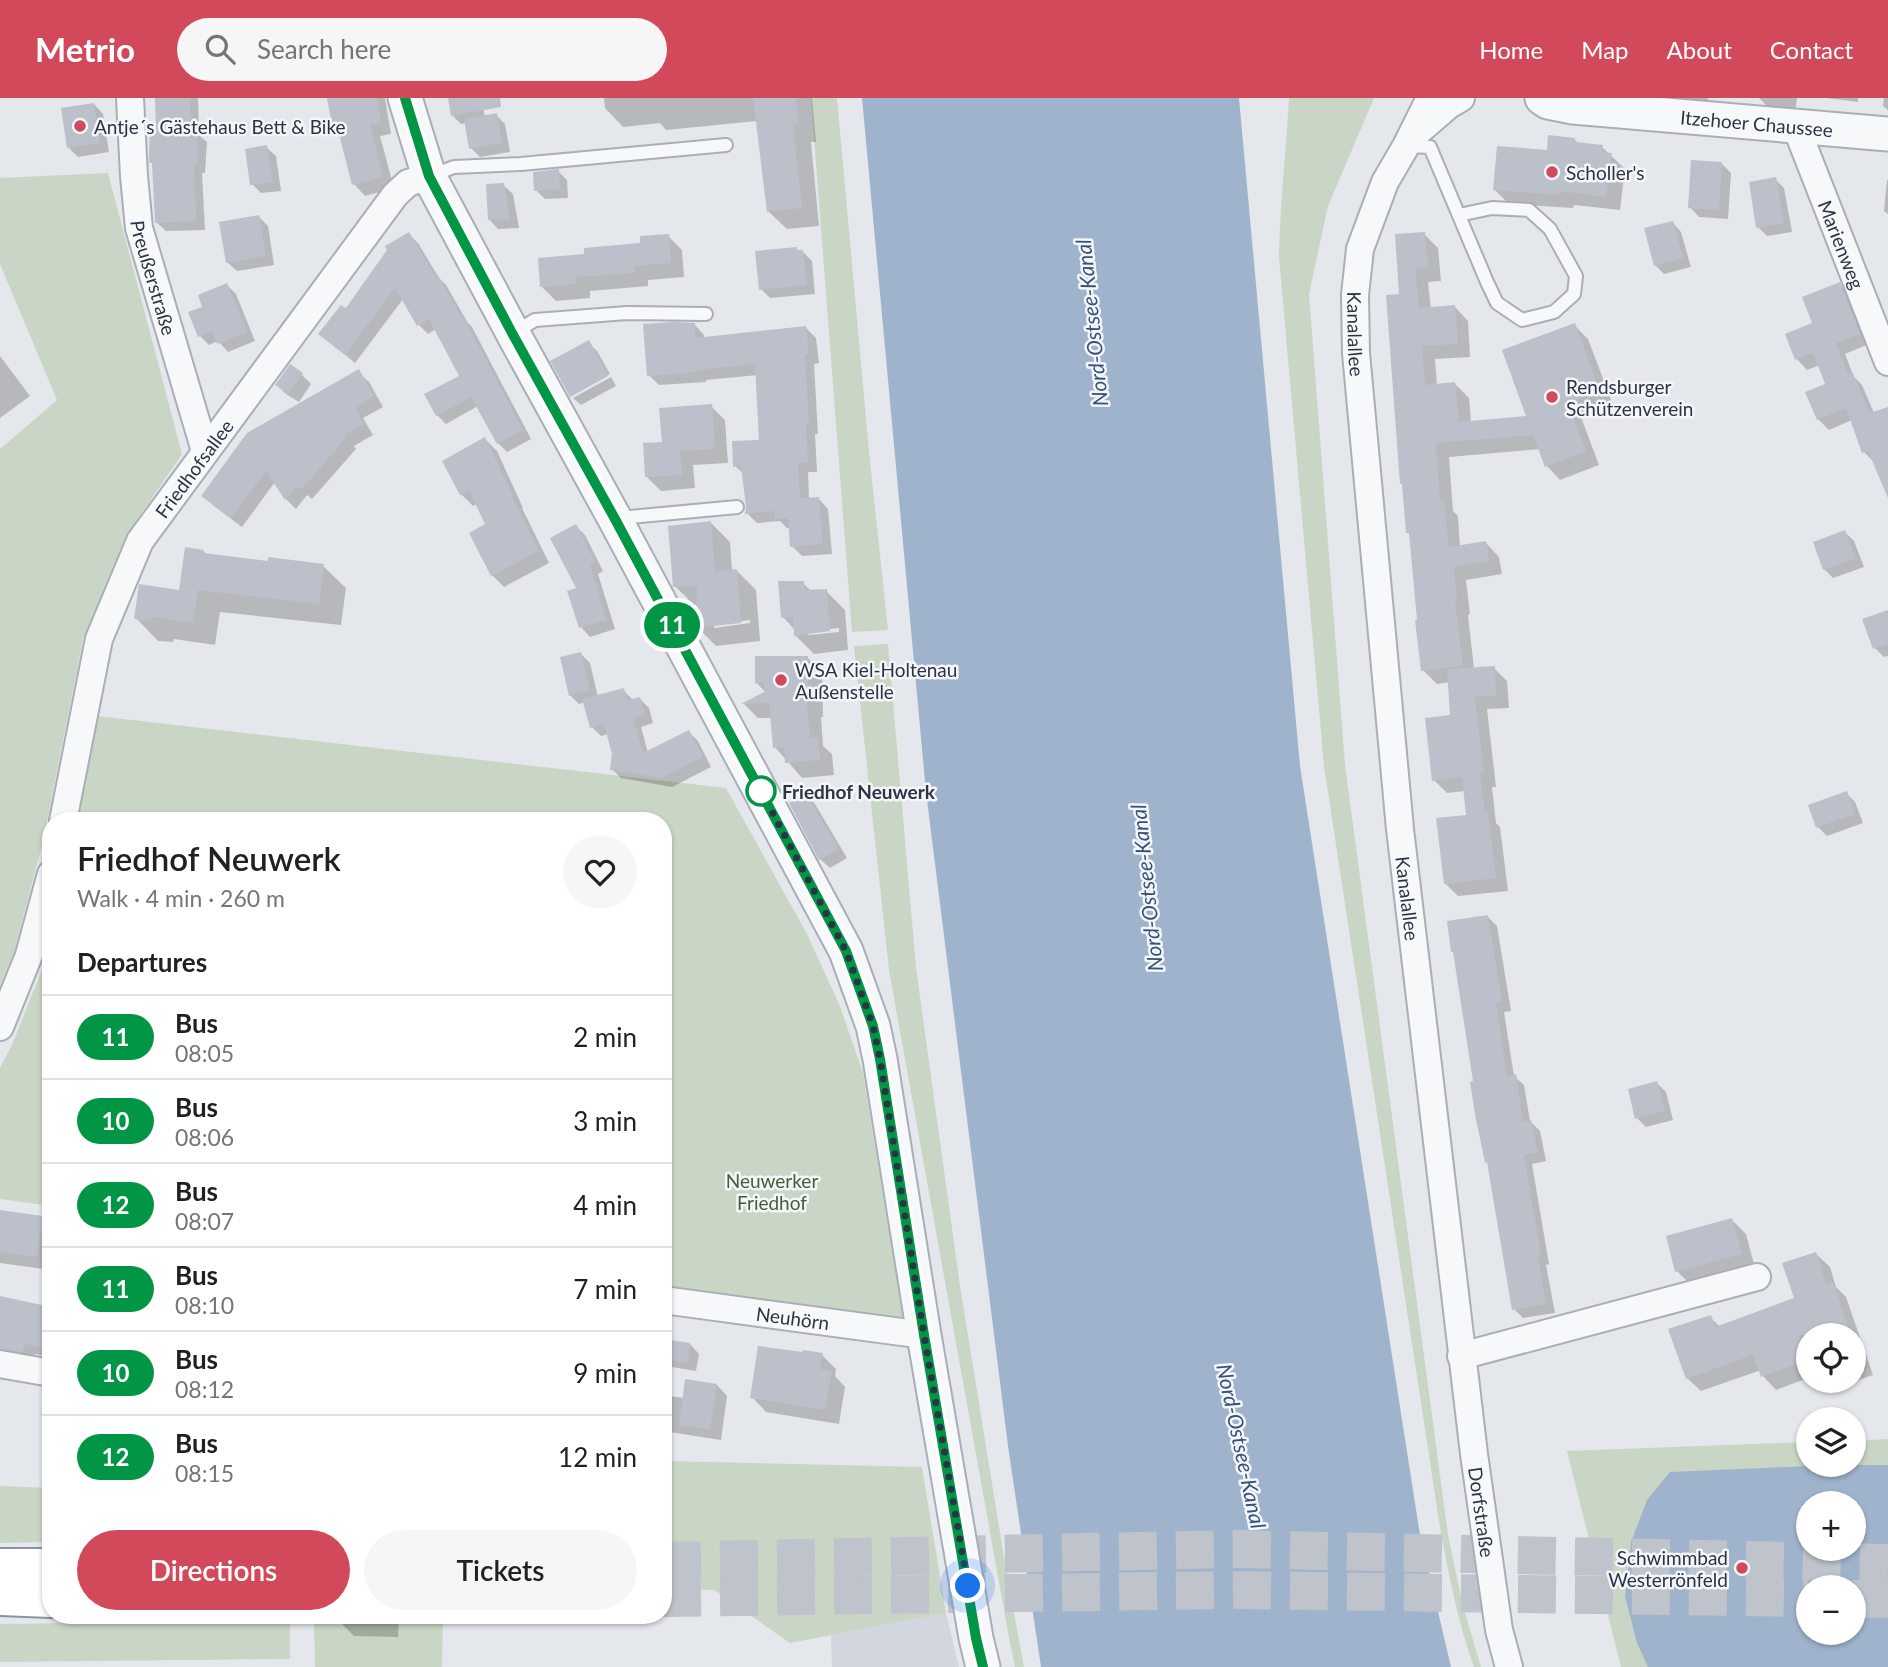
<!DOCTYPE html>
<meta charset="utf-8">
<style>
body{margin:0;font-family:Lato,sans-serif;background:#f6f6f6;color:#202124;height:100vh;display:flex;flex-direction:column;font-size:26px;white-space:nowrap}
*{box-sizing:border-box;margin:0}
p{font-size:23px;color:#757577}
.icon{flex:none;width:38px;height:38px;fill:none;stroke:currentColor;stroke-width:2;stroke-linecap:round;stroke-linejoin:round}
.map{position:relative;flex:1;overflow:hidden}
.panel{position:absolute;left:42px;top:714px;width:630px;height:812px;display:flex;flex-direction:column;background:#fff;border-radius:28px;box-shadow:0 2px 5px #0004}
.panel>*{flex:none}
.badge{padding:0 14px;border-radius:23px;font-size:24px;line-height:46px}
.fabs{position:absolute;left:1796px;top:1225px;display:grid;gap:14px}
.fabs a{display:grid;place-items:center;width:70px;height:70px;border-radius:50%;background:#fff;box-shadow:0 2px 5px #0004;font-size:35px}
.you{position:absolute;width:35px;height:35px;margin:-18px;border:5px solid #fff;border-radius:50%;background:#1a73e8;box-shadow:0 0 0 10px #1a73e833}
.map>.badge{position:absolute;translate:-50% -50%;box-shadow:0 0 0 4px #fff}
h2{padding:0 35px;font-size:26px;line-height:63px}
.round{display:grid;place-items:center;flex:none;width:74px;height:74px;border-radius:37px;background:#f6f6f6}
.summary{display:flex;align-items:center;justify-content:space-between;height:119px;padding:0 35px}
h1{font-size:33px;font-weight:600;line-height:52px}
.cta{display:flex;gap:14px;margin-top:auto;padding:14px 35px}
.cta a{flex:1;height:80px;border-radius:42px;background:#d1495b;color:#fff;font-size:28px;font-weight:600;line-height:80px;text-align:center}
.cta a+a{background:#f6f6f6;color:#202124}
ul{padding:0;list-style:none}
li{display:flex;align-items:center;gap:21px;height:84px;padding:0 35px;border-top:2px solid #e0e0e0}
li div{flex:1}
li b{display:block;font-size:26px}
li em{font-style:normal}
li .badge{min-width:77px;font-weight:700;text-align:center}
header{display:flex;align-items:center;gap:42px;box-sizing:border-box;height:98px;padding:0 35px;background:#d1495b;color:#fff}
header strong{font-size:33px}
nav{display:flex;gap:38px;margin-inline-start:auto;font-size:24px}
.search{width:490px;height:63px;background:#f6f6f6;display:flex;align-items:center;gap:18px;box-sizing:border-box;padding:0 24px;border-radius:38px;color:#757577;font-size:26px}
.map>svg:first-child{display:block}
.built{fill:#d2d6de}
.green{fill:#c9d6c5;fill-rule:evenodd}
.water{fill:#9fb4cc;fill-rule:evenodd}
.shadow{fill:#0003;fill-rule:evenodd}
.building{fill:#bbc0ca}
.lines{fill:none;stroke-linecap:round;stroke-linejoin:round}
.trunk-tunnel{stroke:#bfc3cb;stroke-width:38;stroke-dasharray:38 19;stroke-linecap:butt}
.service-casing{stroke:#a9aeb7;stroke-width:16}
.minor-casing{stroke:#a9aeb7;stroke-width:30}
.tertiary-casing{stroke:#a9aeb7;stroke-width:37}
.trunk-casing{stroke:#8b94a3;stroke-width:42}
.service{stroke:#f7f8fa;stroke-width:12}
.minor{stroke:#f7f8fa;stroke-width:26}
.tertiary{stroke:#f7f8fa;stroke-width:33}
.trunk{stroke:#fff;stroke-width:38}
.line-casing{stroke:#fff;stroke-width:16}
.line{stroke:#009646;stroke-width:10}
.walk{stroke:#2b3445;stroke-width:7;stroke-dasharray:0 12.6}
.poi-dot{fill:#d1495b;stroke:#f4f6f9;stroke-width:2.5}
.stop-dot{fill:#fff;stroke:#009646;stroke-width:3.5}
.labels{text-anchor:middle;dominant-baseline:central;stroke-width:5;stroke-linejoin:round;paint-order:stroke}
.street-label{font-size:19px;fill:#2b3445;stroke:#f4f6f9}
.poi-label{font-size:19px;fill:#2b3445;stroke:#f4f6f9;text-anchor:start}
.stop-label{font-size:19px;font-weight:bold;fill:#2b3445;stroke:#f4f6f9;text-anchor:start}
.park-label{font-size:19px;fill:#3f6138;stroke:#f4f6f9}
.water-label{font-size:21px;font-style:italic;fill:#34527a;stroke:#f4f6f9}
</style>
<header>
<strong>Metrio</strong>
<div class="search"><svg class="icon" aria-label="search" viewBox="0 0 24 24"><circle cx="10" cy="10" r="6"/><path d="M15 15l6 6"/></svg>Search here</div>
<nav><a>Home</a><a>Map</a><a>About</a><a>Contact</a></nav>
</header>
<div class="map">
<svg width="1888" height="1569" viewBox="0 0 1888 1569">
<rect width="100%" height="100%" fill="#e4e7ec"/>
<path class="built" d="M946,1515L959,1569H832L831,1537Z"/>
<path class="green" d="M811,0H837L869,354L888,532L852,534Z
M1289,0H1374L1328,108L1309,196L1345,667L1448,1437L1463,1508L1481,1569H1474C1458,1525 1450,1481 1441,1436L1324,668L1279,159C1280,106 1286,53 1289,0Z
M108,75L182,356L126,438L83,541L44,739L15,851L0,887V351L57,302L0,166V80Z
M888,546L916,870L960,1188L1006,1472L1024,1569H1015L1009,1540L889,872L854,548Z
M97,618L726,690L807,836L840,908L863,975L903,1221L663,1189V723H75Z
M51,841V1108L0,1101V970L12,947L47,859Z
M1888,1341V1569H1621L1567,1353L1808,1344V1367H1853V1343ZM1808,1405H1853V1451H1808ZM1808,1489H1853V1535H1808Z
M663,1363L922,1369L946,1515L790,1545L714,1492L663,1491Z
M0,1388L51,1390V1444L0,1445Z
M241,1517H290V1561L0,1564V1526L240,1523Z
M314,1517H443L442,1569H315Z"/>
<path class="water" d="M862,0H1239L1300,668L1420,1437L1451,1569H1041L1008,1348L926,694Z
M1833,1367H1888V1569H1648L1637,1545L1625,1498L1631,1444L1647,1402L1670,1374ZM1808,1405H1853V1451H1808ZM1808,1489H1853V1535H1808Z"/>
<path class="shadow" d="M157,0H198L199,37L207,44L205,75H202L205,132L166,133L156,124L154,67L151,64L158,33Z
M329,0H385L391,36L380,38L394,90L365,98L354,86L342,39L334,32Z
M450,0H477L482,5L485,19L496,17L505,26L510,54L480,59L471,50L466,25L461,26L452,17Z
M604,0H812L816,44H811L819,128L787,131L768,113L757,23L666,32L660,25L623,29L605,10Z
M1648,0H1708L1707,6Z
M1759,0H1797L1795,14L1769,10Z
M1826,0H1858V4Z
M1884,0H1888V12L1883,8Z
M94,6L103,16L109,54L78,59L68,49Z
M1575,42L1579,46L1602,49L1625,71L1620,112L1574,107L1573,110L1509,106L1495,92L1548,54Z
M266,49L276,58L281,93L261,95L252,86Z
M1722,66L1731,75L1728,121L1699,119L1690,109Z
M558,73L567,82L568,100L545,101L536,92Z
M1775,81L1784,90L1792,134L1767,138L1758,129Z
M1887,82H1888V116L1884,113Z
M503,87L513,96L519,130L498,131L489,121Z
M259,119L268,128L274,167L237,173L227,164Z
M1672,124L1681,134L1691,169L1664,176L1655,167Z
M409,136L418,145L439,180L446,187L468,225L472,229L531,341L507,354L498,345L478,308L446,326L437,317L461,279L436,231L428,236L419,227L403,201L355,265L320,236L346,213Z
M1424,136L1438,150L1441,183L1428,184L1431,211L1455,209L1468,223L1470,259L1435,261L1437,288L1455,286L1469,300L1471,324L1529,319L1574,227L1588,241L1613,307L1581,319L1599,367L1560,382L1547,368L1540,351L1449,359L1453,413L1458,418L1460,449L1486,445L1499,459L1502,476L1466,482L1470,516L1468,517L1474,571L1494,570L1507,583L1509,610L1487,611L1496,689H1492L1496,725L1500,729L1508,793L1458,798L1445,785L1468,718L1465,693L1447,695L1434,682L1452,619L1450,584L1437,586L1423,572L1410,437L1408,434L1401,197Z
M668,138L682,152L684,179L648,182V188L590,193V200L556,203L542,189L586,158L642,147Z
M796,151L799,154L802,153L812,163L815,196L770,200L761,191Z
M1839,186L1850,197L1869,246L1845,256L1854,279L1862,287L1874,315H1888V398L1875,365L1864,354L1852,322L1829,332L1818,321L1807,295L1827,286L1820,267L1807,272L1797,261L1787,237L1815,226Z
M227,187L236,196L255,243L228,254L218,243L209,247L200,238L205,209Z
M694,226L704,237V240L806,230L816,240L819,265L814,266L818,336H815L817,374H808L809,401L818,400L828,411L832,456L802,458L792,448L790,430H787L780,423L757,425L747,415L744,376L735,368L761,343L758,277L706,282V284L659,287L649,277Z
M588,244L597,253L610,276L572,296V299L553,264Z
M0,258L30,298L0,320Z
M358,274L369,284L383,309L363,320L373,337L354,348L356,351L312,401L307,397L296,411L286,401L275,384L242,429L214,408L204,398Z
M302,277L311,286L299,304L286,296L277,287Z
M611,279L616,288L581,307L573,300Z
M711,308L725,322L728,365L693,367L695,390L661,393L647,379L664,345Z
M485,341L497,353L523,410H522L549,465L504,489L492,477L487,427L477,406L473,408L461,396L445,364Z
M711,425L730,444L732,473H737L756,492L760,543L716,548L697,529L698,507H694L675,488ZM750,522V525L714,530V526Z
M576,428L585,437L603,473L598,476L615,531L590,539L581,529Z
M1845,434L1854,443L1864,469L1833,480L1824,471Z
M203,453L207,457L269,465L323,468L346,490L341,527L220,514L215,547L174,541L173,544L158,543L136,520L180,494Z
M803,485L812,494L826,493L845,512L848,552L814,556L795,537V532L783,519ZM839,530V534L809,537L806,534Z
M1888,514V558L1884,559L1875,550Z
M581,556L590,565L598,599L623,592L632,601H640L649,610L653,625L641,629L648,655L689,634L698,643L711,669L672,689L621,680L612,671L614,656L609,636L601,638L592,629L585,604L579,606L570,597Z
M807,559L822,574L823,619H821L823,648L832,656L834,677L802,680L775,649L772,620H758L744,606L766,595L757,585Z
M1846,695L1855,704L1863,725L1827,738L1818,729Z
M806,697L815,706L847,760L830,770L820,761Z
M1488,819L1497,828L1511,913L1504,914L1514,978L1524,987L1530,1023L1540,1033L1546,1063L1532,1066L1549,1166L1546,1167L1555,1215L1523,1220L1514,1211L1475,985Z
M1657,985L1666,994L1673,1022L1646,1029L1637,1020Z
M0,1114L42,1120L51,1128V1259L35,1256L33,1264L0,1263V1200L43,1209L51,1172L0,1165Z
M1732,1122L1746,1136L1755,1170L1691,1187L1677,1173Z
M1816,1156L1830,1169L1836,1189L1846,1199L1873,1277L1841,1288L1836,1283H1853V1237H1808V1280L1776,1292L1763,1278L1761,1272L1701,1293L1687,1280L1710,1219L1720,1229L1796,1201Z
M690,1246L699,1256L696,1273L672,1269L663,1261V1254Z
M822,1257L836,1271L835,1278L845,1289L839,1326L766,1314L752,1299Z
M717,1287L727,1298L721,1342L663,1333V1297L684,1300Z
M340,1517H399L398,1539L354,1538L340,1524Z"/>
<path class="building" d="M155,0H190L191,33H198L197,67H194L196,123L155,125L152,65H149V55L150,31H156Z
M327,0H377L381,25L370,27L383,79L352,87L338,32L333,33Z
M448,0H500L501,9L451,18Z
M753,0H796L798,26H793L802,110L767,114Z
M94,5L100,45L67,50L61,10Z
M497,15L502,45L469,51L464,21Z
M1548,37L1575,40V44L1603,47L1602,54L1612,55L1606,99L1560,93L1559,97L1493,92L1497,48L1547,52Z
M267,47L273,84L250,87L245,51Z
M1691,62L1722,64L1719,112L1688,110Z
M559,71L560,91L534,93L533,74Z
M1776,79L1784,125L1756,130L1749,84Z
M504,85L510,121L488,122L486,86Z
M259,117L266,158L226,165L219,124Z
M1673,123L1683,160L1654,168L1644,130Z
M409,134L435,177L437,176L462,219L463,218L523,332L497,346L471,299L436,318L424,296L459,278L429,221L417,228L395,190L345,257L318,236L341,207L346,210L387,152L385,148Z
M1425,134L1428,170L1415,171L1419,210L1455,207L1458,246L1422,248L1425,287L1455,284L1459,324L1526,318L1502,252L1575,225L1600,293L1568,305L1586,353L1545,369L1533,337L1436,345L1440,402H1444L1449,449L1486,443L1489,463L1454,469L1457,503H1455L1463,568L1421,573L1415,522H1417L1409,435H1406L1402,386H1400L1386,197L1399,196L1395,136Z
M669,136L671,165L635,168V175L576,179L577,186L540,189L538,160L584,156V150L640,145V138Z
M797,149V152H803L807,187L759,192L755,153Z
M1840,184L1860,236L1836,245L1848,276L1852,274L1870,315L1888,309V400L1868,353L1862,355L1846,310L1817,322L1805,294L1825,286L1813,255L1795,262L1785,236L1812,225L1802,199Z
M227,185L247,234L217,246L212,233L198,239L188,214L202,209L198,197Z
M674,224L695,225V240L806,228L809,256H805L809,326H806L808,364L798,365L800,400L819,399L823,446L790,449L788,420L775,421L774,413L745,416L746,409L741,368L733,369L732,343L759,342L755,266L697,272V274L647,278L643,226Z
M589,242L608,278L570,299L550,263Z
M290,266L303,275L289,296L275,287Z
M359,271L374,298L355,310L364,326L345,337L346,340L301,392L296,388L285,402L266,373L231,420L201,398L247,335Z
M712,306L715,351L680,353L682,377L645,379L643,345L662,344L659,310Z
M485,339L513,398L512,399L539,453L491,478L469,435L485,426L469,393L460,397L442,363Z
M711,423L715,473L737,471L741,525L695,530L697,488L673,489L668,428Z
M576,426L595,464L590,467L607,522L579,530L567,493L576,490L550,440Z
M1845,432L1856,460L1823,472L1813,444Z
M185,449L204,452L203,455L268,463V459L324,466L319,506L198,492L193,525L152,519V523L134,521L139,486L179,492Z
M778,483H804L805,492L827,491L830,533L794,538L793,519L781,520Z
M1888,512V546L1873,551L1862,521Z
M581,554L590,592L569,598L560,559Z
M755,558H808V605H807L810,640L818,639L820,662L785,665L784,649L773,650L769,605L741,606L766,593L762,584L755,586Z
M1495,568L1496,598L1475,599L1484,676L1480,677L1485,714H1488L1496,780L1444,786L1436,720L1466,717L1462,679L1432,683L1425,620L1450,617L1447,571Z
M624,590L627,602L640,599L645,616L633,620L643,655L689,632L703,659L662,680L610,672L612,656L604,626L590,630L582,601Z
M1847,693L1855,716L1816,730L1808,707Z
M806,695L839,751L819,762L789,705Z
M1488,817L1502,904L1496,905L1507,978L1516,976L1523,1024L1531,1022L1538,1054L1524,1057L1541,1157L1538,1158L1546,1206L1512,1212L1487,1064L1485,1065L1475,1016L1470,984L1473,983L1453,854H1451L1447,823Z
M1657,983L1665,1013L1635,1021L1628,991Z
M0,1112L43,1118L37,1159L0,1154Z
M1732,1120L1742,1156L1675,1174L1666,1138Z
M1816,1154L1826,1186L1833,1184L1851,1237H1799L1807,1262L1761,1279L1753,1257L1686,1281L1668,1231L1711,1217L1715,1229L1794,1200L1782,1165Z
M0,1198L51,1209V1251L24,1246L23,1254L0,1251Z
M663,1241L690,1245L688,1265L663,1261Z
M758,1248L802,1254L803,1252L823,1255L820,1271L832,1273L825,1312L750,1300Z
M685,1281L717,1286L710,1332L679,1327Z"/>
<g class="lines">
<path class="trunk-tunnel" d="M663,1463L1233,1451L1888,1465
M663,1500L1235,1492L1808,1500
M1853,1501H1888"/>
<defs>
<path id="service" d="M1407,48L1430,49L1487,184L1497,205L1522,222L1554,214L1574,196L1576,178L1550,131L1529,112L1492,110L1459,117
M430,78L454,69L521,66L726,47
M513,235L535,222L627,215L706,216
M619,420L737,409"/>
<g id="minor">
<path id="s1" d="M130,0L134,78L139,130L205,353"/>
<path id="s2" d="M1430,0L1406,48L1385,84L1360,151L1355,197L1356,255L1400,731L1474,1356L1499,1532L1509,1569"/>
<path id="s3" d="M1796,29L1888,264"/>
<path d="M1419,33L1449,7L1461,0"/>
<path id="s4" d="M63,723L99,541L140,443L395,97L408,85L429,78"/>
<path d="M0,929L29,857L51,776"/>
<path id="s5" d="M663,1202L924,1237"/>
<path d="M1461,1258L1757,1179"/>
<path d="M0,1266L51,1275"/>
</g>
<g id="tertiary">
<path d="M405,0L429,78L515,239L615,421L846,853L873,928L880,961L924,1237L976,1540L983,1569"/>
<path id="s6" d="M1542,0L1548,4L1573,9L1888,36"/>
</g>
<path id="trunk" d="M0,1470H51
M0,1498L51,1500"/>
</defs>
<use href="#service" class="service-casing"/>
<use href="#minor" class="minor-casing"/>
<use href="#tertiary" class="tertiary-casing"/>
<use href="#trunk" class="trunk-casing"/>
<use href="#service" class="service"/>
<use href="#minor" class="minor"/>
<use href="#tertiary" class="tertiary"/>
<use href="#trunk" class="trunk"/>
</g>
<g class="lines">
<defs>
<path id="line" d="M405,0L429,78L512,235L615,421L846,853L873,928L880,961L924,1237L976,1540L983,1569"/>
</defs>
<use href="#line" class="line-casing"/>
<use href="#line" class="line"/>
<path class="walk" d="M761,693L846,853L873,928L880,961L924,1237L968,1488"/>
</g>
<g class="poi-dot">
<circle cx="80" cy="28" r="7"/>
<circle cx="1552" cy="74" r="7"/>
<circle cx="1552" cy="299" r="7"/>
<circle cx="781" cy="582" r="7"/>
<circle cx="1742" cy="1470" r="7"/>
</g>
<circle class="stop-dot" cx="761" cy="693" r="14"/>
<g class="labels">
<g class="street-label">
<text stroke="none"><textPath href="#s6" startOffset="217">Itzehoer Chaussee</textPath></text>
<text stroke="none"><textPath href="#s3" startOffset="126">Marienweg</textPath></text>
<text stroke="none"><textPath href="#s1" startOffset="182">Preußerstraße</textPath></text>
<text stroke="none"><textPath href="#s2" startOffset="252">Kanalallee</textPath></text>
<text stroke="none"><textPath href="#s4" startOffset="382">Friedhofsallee</textPath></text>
<text stroke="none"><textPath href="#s2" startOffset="819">Kanalallee</textPath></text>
<text stroke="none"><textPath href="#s5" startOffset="131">Neuhörn</textPath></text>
<text stroke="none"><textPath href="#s2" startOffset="1437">Dorfstraße</textPath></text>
</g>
<g class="poi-label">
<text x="94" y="28">Antje´s Gästehaus Bett &amp; Bike</text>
<text x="1566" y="74">Scholler's</text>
<text x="1566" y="288">Rendsburger<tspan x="1566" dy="22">Schützenverein</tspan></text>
<text x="795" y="571">WSA Kiel-Holtenau<tspan x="795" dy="22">Außenstelle</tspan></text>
<text x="1728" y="1459" text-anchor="end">Schwimmbad<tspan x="1728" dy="22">Westerrönfeld</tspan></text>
</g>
<g class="stop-label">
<text x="782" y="693">Friedhof Neuwerk</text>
</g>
<g class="park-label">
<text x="772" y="1082">Neuwerker<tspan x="772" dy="22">Friedhof</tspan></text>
</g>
<g class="water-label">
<text transform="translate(1091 225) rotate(-96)">Nord-Ostsee-Kanal</text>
<text transform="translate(1146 790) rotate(-96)">Nord-Ostsee-Kanal</text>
<text transform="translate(1242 1348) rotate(78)">Nord-Ostsee-Kanal</text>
</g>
</g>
</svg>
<div class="fabs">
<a><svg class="icon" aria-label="locate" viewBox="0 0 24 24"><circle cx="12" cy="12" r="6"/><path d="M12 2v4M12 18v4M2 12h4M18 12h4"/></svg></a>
<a><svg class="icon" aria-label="layers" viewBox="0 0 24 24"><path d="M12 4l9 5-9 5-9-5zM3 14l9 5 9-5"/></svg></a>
<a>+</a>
<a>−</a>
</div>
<div class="you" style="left:968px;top:1488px"></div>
<b class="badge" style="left:672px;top:527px;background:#009646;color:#fff">11</b>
<section class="panel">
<div class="summary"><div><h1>Friedhof Neuwerk</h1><p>Walk · 4 min · 260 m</p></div><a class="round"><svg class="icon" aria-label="heart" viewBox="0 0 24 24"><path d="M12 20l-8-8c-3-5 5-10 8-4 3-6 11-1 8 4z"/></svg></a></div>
<h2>Departures</h2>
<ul>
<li><span class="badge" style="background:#009646;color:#fff">11</span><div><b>Bus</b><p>08:05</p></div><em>2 min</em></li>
<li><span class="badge" style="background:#009646;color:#fff">10</span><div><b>Bus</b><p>08:06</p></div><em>3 min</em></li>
<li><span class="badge" style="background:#009646;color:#fff">12</span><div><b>Bus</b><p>08:07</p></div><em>4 min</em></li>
<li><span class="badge" style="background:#009646;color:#fff">11</span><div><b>Bus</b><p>08:10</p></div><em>7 min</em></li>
<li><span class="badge" style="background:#009646;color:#fff">10</span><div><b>Bus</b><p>08:12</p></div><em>9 min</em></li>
<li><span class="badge" style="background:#009646;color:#fff">12</span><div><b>Bus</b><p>08:15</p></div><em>12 min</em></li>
</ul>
<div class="cta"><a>Directions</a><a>Tickets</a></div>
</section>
</div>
